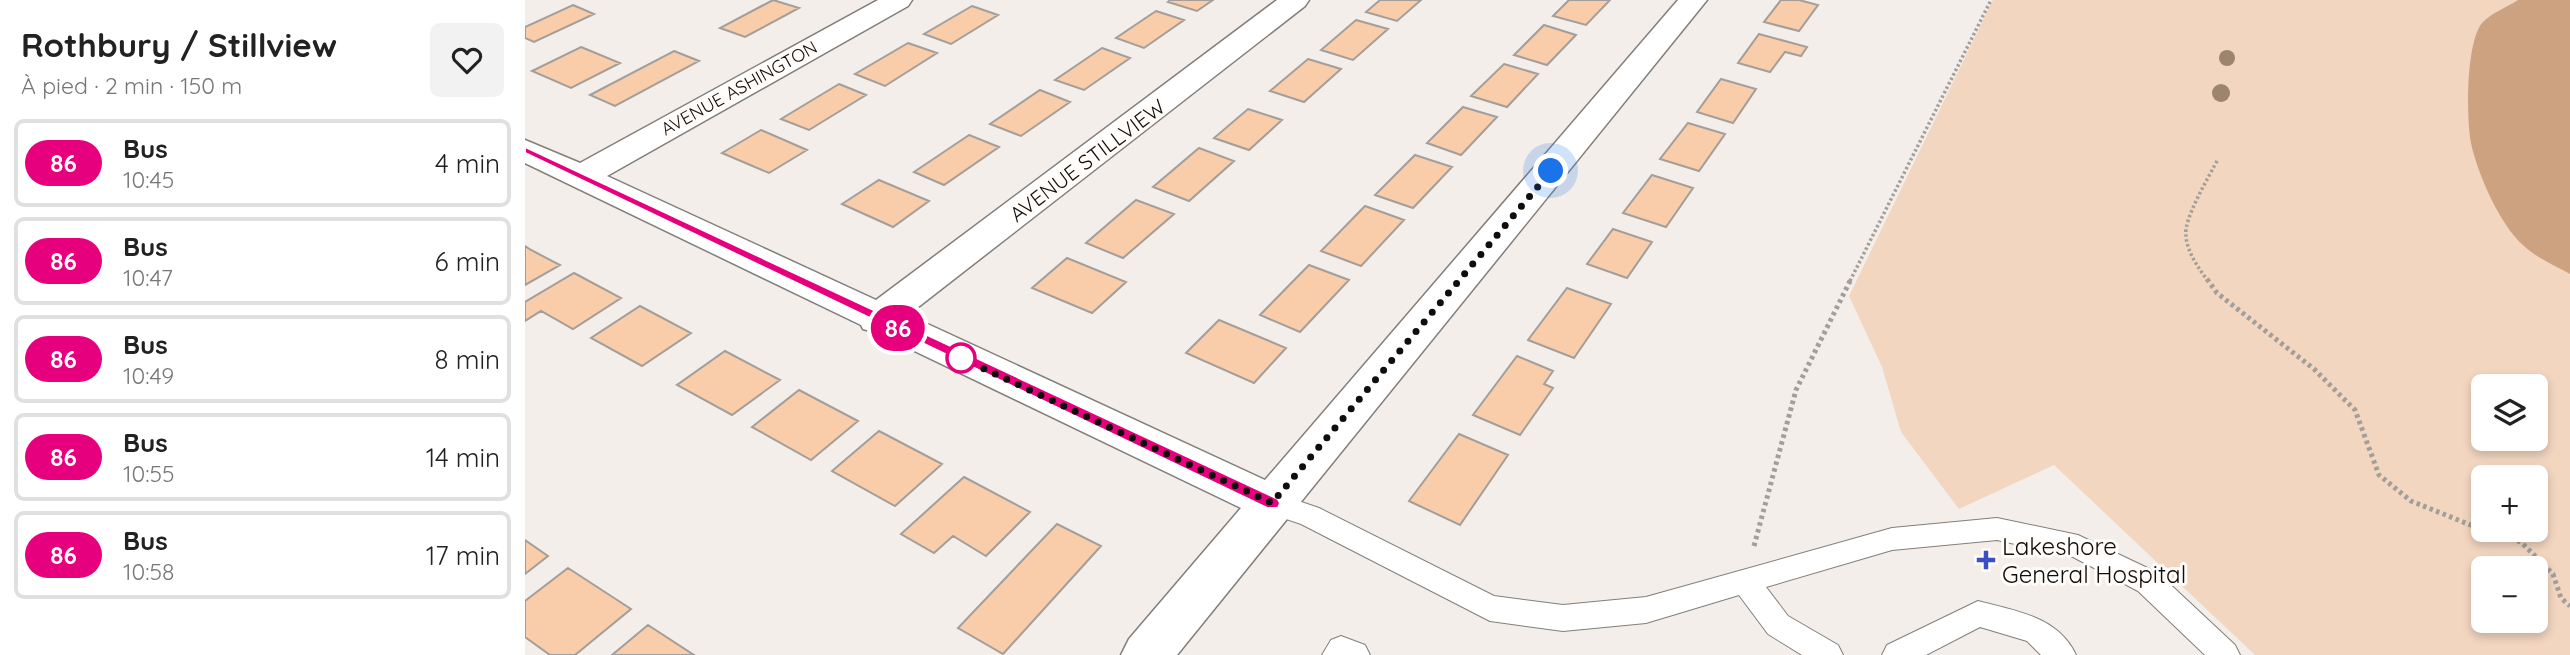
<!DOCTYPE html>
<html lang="fr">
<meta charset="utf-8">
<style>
body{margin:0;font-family:Quicksand,sans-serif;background:#f2f2f2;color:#222;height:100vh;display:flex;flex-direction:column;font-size:26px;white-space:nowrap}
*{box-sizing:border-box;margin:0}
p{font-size:23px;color:#767676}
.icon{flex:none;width:38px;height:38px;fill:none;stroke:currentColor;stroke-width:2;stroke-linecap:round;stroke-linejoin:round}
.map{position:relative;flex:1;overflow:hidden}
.details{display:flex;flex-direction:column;background:#fff;width:525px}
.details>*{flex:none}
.badge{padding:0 14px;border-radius:23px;font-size:24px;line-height:46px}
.controls{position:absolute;left:1946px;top:374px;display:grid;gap:14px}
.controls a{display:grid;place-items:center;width:77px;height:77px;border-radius:10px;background:#fff;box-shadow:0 4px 10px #0003;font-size:35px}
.you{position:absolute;width:35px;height:35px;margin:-18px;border:5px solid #fff;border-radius:50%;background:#1a73e8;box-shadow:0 0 0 10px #1a73e833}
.map>.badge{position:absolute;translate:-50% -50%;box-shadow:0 0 0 4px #fff}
.round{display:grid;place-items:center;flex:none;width:74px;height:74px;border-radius:10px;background:#f2f2f2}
.overview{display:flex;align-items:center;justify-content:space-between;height:119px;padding:0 21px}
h1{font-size:33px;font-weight:700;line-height:52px}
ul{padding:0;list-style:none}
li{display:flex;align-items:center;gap:21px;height:88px;margin:0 14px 10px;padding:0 7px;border:4px solid #e0e0e0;border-radius:10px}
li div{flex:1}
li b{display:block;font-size:26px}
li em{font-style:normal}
li .badge{min-width:77px;font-weight:700;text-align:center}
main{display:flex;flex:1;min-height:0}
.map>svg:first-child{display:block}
.green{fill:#f2d6c0;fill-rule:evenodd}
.water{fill:#cca280}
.building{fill:#f9cdaa;stroke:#a39e9a;stroke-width:2}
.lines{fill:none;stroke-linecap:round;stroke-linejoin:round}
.lane-casing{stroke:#837e7a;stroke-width:2}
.street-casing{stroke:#837e7a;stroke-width:3}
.path-far1{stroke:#a29e9a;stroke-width:3.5;stroke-dasharray:2.5 2.5;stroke-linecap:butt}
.path{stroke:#a29e9a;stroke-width:5;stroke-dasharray:3.5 3.5;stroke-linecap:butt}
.lane{fill:#fff;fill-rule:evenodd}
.street{fill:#fff;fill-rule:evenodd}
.tree{fill:#9d846c}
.line{fill:#e6007e;stroke:#fff;stroke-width:2}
.walk{stroke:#0f0e0c;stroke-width:7;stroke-dasharray:0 12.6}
.stop-dot{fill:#fff;stroke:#e6007e;stroke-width:3.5}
.poi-dot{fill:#3b4fc2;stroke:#fffcf9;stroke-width:2.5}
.labels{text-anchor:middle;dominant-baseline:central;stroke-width:6;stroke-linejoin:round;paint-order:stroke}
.far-street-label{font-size:18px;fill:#0f0e0c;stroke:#fffcf9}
.street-label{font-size:21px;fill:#0f0e0c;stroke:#fffcf9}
.near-poi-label{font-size:24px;fill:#0f0e0c;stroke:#fffcf9;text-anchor:start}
</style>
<main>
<section class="details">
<div class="overview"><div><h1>Rothbury / Stillview</h1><p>À pied · 2 min · 150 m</p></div><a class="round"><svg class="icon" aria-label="heart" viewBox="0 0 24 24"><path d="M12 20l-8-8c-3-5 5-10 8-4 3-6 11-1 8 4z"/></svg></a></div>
<ul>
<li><span class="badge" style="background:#e6007e;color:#fff">86</span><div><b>Bus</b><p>10:45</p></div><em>4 min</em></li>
<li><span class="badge" style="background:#e6007e;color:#fff">86</span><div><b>Bus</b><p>10:47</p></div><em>6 min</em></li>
<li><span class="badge" style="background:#e6007e;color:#fff">86</span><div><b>Bus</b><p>10:49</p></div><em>8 min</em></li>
<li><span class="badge" style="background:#e6007e;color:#fff">86</span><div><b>Bus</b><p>10:55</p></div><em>14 min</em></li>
<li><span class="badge" style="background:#e6007e;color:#fff">86</span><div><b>Bus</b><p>10:58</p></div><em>17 min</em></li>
</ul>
</section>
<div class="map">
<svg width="2045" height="655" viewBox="0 0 2045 655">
<rect width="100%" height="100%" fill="#f4eeea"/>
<path class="green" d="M1468,0H2045V655H1730L1529,465L1434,509L1376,432L1357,367L1324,296ZM1958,387H2011V439H1958ZM1958,478H2011V530H1958ZM1958,569H2011V621H1958Z"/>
<path class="water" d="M1993,0H2045V274C2030,266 2012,258 1999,246C1976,227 1952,173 1946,143C1941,117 1941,43 1957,23C1965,14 1982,7 1993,0Z"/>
<path class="building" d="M248,0L274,8L220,37L195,28Z
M645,0H688L672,11L643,2Z
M855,0H896L872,21L841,12Z
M1044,0H1085L1061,25L1028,16Z
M1256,0H1274L1293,5L1274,31L1239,22Z
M48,5L69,14L9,42L0,38V27Z
M447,6L473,15L426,44L399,34Z
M631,11L659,20L619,48L591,38Z
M831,20L863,29L828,60L796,50Z
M1019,25L1051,35L1022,65L989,55Z
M1234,34L1282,47L1276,56L1260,52L1245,72L1213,63Z
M383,43L412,53L360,86L330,74Z
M56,47L95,63L46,88L7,71Z
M577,48L605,58L559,90L530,80Z
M149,51L174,61L90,106L65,95Z
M783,59L816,69L779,102L745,91Z
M979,64L1013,74L982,107L946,96Z
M1196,79L1231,89L1208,123L1172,112Z
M314,84L341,95L284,130L256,119Z
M515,90L545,102L496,136L465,124Z
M938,107L972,117L936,155L902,143Z
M723,109L757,120L724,150L689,138Z
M1163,123L1200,134L1174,171L1135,159Z
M236,130L282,150L244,173L197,153Z
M444,135L474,147L419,185L389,172Z
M674,148L709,161L664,201L628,187Z
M890,155L927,167L888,208L850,195Z
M1127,175L1168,188L1141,227L1098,213Z
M354,180L404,201L368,227L317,204Z
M611,200L649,214L598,258L561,243Z
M840,206L879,220L836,266L796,251Z
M1088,229L1127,242L1102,278L1062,264Z
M0,246L6,250L35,265L0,285Z
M542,258L601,282L567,313L507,288Z
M784,265L824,280L775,332L735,315Z
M49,273L96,298L48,329L16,311L0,321V302Z
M1042,288L1086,304L1049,358L1003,340Z
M115,306L166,333L117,366L66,338Z
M694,320L761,348L729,383L661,353Z
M200,351L255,380L207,415L152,385Z
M992,356L1028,371L1019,384L1028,388L995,435L948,415Z
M274,390L333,421L286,460L227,427Z
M354,431L417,464L370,506L307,471Z
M934,434L983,455L935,525L884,501Z
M439,477L505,512L461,556L428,536L409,553L376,534Z
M532,524L576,546L478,654L433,628Z
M0,540L23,556L0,574Z
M43,568L106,609L50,655H25L0,637V601Z
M123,625L169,655H87Z"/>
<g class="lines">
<defs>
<path id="lane" d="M747,492L794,508L969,596L1038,605L1121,597L1367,528L1472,518L1553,535L1633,573L1710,645L1715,655H1680L1613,591L1548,557L1472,540L1367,550L1241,587L1263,616L1313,645L1318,655H1277L1243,634L1214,595L1121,623L1038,631L965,621L776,524L738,511L734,503L738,495Z
M1453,601C1490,611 1533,616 1551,655H1516L1502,641L1455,627L1401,655H1357L1362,645Z
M816,636L840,645L845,655H797L806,640Z"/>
<path id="street" d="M353,0H387L383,6L82,176L351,300L752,0H784L780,6L383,315L740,480L1153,0H1182L652,655H596L604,639L716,508L352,333L338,329L336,325L0,163V140L55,163Z"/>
</defs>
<use href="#lane" class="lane-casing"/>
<use href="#street" class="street-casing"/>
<path class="path-far1" d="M1325,281L1466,0
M1683,281C1674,269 1662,252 1661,236C1658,219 1685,175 1693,159"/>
<path class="path" d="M1682,279L1692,293L1789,369L1830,410L1854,475L1886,501L1958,530
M1959,530L1996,542L2028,574L2036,598L2045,606
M1229,546L1271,390L1326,279"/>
<use href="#lane" class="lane"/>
<use href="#street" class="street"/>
</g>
<g class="tree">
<circle cx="1702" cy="58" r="8"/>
<circle cx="1696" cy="93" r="9"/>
</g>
<path class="line" d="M0,147L753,499L755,503L753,508H742L0,153Z"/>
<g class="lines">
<path class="walk" d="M436,358L747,503L1026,171"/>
</g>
<circle class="stop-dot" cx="436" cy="358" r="14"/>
<path class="poi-dot" d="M1457.5 549.5h7v7h7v7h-7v7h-7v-7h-7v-7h7z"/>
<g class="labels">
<g class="far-street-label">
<text transform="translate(214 88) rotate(-29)">AVENUE ASHINGTON</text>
</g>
<g class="street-label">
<text transform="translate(562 160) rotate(-37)">AVENUE STILLVIEW</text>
</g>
<g class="near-poi-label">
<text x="1477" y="546">Lakeshore<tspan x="1477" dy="28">General Hospital</tspan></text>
</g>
</g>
</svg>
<div class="controls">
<a><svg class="icon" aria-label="layers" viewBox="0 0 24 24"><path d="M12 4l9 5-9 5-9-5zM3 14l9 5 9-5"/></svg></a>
<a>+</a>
<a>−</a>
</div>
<div class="you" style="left:1026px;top:171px"></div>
<b class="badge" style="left:373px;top:328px;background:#e6007e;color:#fff">86</b>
</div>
</main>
